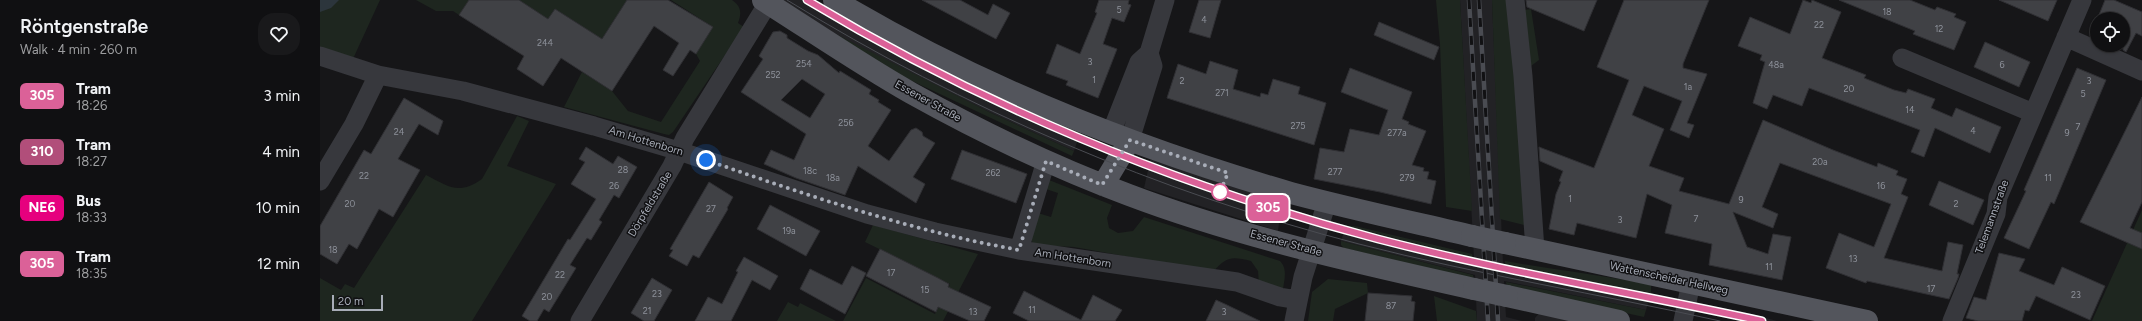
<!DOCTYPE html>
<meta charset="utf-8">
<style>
body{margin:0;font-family:Figtree,sans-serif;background:#19191b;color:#f1f3f6;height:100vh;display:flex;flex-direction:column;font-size:15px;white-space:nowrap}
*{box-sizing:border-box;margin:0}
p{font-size:13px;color:#9c9d9f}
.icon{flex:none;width:22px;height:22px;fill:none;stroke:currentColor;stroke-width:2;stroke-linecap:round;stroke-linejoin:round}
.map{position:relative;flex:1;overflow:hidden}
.panel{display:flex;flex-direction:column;background:#101012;width:320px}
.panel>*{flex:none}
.badge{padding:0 8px;border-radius:6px;font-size:14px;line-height:26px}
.buttons{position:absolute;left:1770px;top:12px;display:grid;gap:8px}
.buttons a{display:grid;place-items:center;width:40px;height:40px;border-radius:50%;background:#101012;box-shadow:0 1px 3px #0004,0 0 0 1px #303032;font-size:20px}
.scale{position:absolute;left:12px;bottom:10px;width:51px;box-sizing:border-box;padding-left:4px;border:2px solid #a8adb8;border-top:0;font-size:11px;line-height:14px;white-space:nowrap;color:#a8adb8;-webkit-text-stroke:3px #111113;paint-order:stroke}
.you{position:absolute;width:20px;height:20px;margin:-10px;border:3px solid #fff;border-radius:50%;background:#1a73e8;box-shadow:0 0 0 6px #1a73e833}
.map>.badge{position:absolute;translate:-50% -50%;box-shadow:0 0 0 2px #fff}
.round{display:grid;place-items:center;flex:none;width:42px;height:42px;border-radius:16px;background:#19191b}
.summary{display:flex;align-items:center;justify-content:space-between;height:68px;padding:0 20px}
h1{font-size:19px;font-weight:600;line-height:30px}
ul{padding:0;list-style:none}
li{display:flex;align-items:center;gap:12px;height:56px;padding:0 20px}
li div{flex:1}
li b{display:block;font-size:15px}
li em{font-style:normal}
li .badge{min-width:44px;font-weight:700;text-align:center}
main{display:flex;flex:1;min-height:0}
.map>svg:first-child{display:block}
.built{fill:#222225}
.green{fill:#1e261f}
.water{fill:#2c353c}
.building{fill:#404145;stroke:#303034;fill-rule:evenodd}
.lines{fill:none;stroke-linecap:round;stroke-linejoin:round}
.minor{stroke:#37383d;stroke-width:19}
.major{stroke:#53555c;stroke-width:22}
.tram{stroke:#4a4c52;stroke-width:1}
.rail-casing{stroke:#4a4c52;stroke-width:4.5}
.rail{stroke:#111113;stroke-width:3;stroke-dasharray:9;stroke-linecap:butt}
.major-bridge{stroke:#53555c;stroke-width:22}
.line-casing{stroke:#fff;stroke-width:9}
.line{stroke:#db6198;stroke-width:6}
.walk{stroke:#a8adb8;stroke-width:4;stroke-dasharray:0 7.2}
.stop-dot{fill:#fff;stroke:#db6198;stroke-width:2}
.labels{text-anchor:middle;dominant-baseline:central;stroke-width:3;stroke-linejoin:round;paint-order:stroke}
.number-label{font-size:9px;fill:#8e929b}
.street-label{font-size:11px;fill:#a8adb8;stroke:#111113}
</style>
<main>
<section class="panel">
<div class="summary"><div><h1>Röntgenstraße</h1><p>Walk · 4 min · 260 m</p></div><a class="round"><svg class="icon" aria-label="heart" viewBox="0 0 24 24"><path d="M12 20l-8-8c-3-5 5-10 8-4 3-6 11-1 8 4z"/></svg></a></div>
<ul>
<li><span class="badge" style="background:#db6198;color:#fff">305</span><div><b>Tram</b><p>18:26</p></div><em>3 min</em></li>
<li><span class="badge" style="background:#b14e7a;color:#fff">310</span><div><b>Tram</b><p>18:27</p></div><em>4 min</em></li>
<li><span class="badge" style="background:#e6007e;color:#fff">NE6</span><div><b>Bus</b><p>18:33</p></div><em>10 min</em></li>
<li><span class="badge" style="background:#db6198;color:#fff">305</span><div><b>Tram</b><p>18:35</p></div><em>12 min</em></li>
</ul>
</section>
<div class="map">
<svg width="1822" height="321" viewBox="0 0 1822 321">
<rect width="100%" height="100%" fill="#161618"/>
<path class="built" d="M459,0H497L540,26L689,101L692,105L759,136L754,151L669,112L581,69L508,30Z
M1140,0H1172L1183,264L1331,293L1326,310L1184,281L1186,317L1202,321H1157L1155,275L1021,241L1026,226L1154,258Z
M831,157L962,200L958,231L824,188Z
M1221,311L1265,321H1215V318Z
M1420,311L1457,321H1416Z"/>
<path class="green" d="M0,0H60L32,61L0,50Z
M96,0H149L139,15L133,11H116Z
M199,0H307L276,48L256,35L262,26L235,9L228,19Z
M351,0H412C421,6 422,13 418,23L424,27L353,132L349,135L344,134L244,107L262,72L292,91L308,111L341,122L380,61L376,54L393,27Z
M1116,0H1140L1152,211L1126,207L1120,44Z
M1172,0H1189L1204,10L1211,9L1219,60L1199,75L1208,226L1180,219Z
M508,30L669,112L754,151L752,156L588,79Z
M690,103L763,131L759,136Z
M197,116L209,121L187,166L236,184L152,321H0V278L21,290L25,284L34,288L106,175C128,186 138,196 162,179Z
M729,180L792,205L787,218L789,228L798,233L813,231L824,217L960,261C968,269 964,280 963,290L939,284L938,271L931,261C911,256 906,257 893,272L754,247L713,245L710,233L718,213L731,217L738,193L726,189Z
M1822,210V321H1772Z
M553,225L658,254L623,321H523L546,278L615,314L630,284L545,242Z
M1026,226H1035L1152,254L1153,258Z
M1021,241L1153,275L1154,280L1024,248L1021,245Z
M1185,261C1234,270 1283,275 1331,285V293L1185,265Z
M1008,279L1047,283L1048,293L1015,309L1013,321H988L992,292Z
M1186,282L1326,310L1324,317L1187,287Z
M1114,296L1156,311L1157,321H1117Z
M468,302L478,307L480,303L516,321H457Z"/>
<path class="water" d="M0,0H19L11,8L0,12Z"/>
<path class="building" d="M149,0H199L228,19L235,9L282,39L307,0H348L393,27L376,54L370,50L353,76L343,70L359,43L334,26L292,91L241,58L223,86L197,69L204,56L139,15Z
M602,0H640L668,15L673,4L690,13L676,39Z
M779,0H809L808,4L811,5L804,22L792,18L783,44L797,49L778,98L746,85L748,81L726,73L737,44L760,54L777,13L775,12Z
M879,0H901L890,38L869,32Z
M1206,0H1277L1264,31L1207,7Z
M1304,0H1389L1363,64V68L1387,74L1367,123L1374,125L1369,138L1350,130L1362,101L1324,86L1312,115L1344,129L1329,166L1364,178L1359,191L1409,204L1443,120L1513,150L1557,167L1558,163L1578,171L1576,175L1587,179L1581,194L1588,197L1564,258L1622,271L1628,242L1643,245L1637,274H1639L1638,278L1629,299L1547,281L1546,283L1506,268L1519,233L1554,247L1571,204L1460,163L1442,207L1458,214L1453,228L1413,212L1427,247L1448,254L1453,234L1471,237L1462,280L1389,265L1392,244L1345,233L1352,205L1327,194L1316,238L1257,223L1254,235L1229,229L1236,194L1241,182L1239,181L1243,171L1220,161L1219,147L1274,168L1309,80L1277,67Z
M1483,0L1491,3L1492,0L1521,12L1502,58L1546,75L1544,78L1574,90L1586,93L1588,89L1615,99L1611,108L1632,117L1636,108L1681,127L1670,153L1615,128L1604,157L1591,152L1600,130L1489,88L1482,106L1453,95L1447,109L1433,103L1445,62L1440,60L1442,55L1418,46L1430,17L1470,34Z
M1519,0H1590L1615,10L1617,7L1636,14L1634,17L1646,22L1634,50L1593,34L1595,31Z
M1679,0H1737L1728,21Z
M1785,0H1794L1822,12V36L1816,33L1806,52L1803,50V19H1787L1779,15Z
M1059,22L1119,47L1114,60L1054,35Z
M460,31L467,35V38L488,51L498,55L519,73L520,71L551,90L549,94L559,100L558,102L571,110L548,146L569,161L591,130L596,128L602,132L603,136L615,143L593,177L605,184L596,203L538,166L525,195L476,178L444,164L451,150L474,160L486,134L421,92L443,59L439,56L453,32ZM482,79L505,94L490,118L461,100Z
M1665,42L1710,62L1699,87L1654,67Z
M890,61L918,70L913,89L940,97L941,93L948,95L953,79L980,87L978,94L1006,103L994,145L847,98L858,64L886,74Z
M1030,68L1092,92L1082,119L1089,122L1088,124L1106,131L1092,165L1104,168L1103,171L1109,172L1107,179L1116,181L1111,204L1060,192L994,179L1000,148L1024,152L1030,129L1059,135L1068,110L1021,92Z
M1757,68L1786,80L1734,204L1731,202L1709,249L1684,238L1706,191L1704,190Z
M1822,97V202L1810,228L1822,233V249L1760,222Z
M84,98L123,121L118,135L99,124L78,159L100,170L73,217L59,209L37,249L29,244L17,264L0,254V226L44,150L51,154Z
M266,147L293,164L298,156L317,167L299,198L294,195L279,220L282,222L271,240L267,238L250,265L256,268L229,312L224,309L217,321H210L202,316L248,239L250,240L276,199L251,184L265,162L259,159Z
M642,150L707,174L696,203L631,179Z
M1619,181L1664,200L1653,225L1609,205Z
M389,182L413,197L407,208L408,209L379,258L373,255L367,266L349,256L353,250L350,249Z
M450,205L500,231L486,256L437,229Z
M560,249L618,278L629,284L628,287L671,307L664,321H650L618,307L616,312L546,276Z
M1679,253L1705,259L1699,271L1734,285L1742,267L1785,286L1770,320L1716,296L1709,311L1705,310L1702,321H1658L1646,318L1654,297L1666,300Z
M424,257L458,276L450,290L432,280L411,321H375L388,297L402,304L418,272L416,271Z
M532,266L546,273L525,314L480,289L490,269L522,285Z
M332,278L352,290L334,321H324L311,313Z
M704,291L761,320L773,295L802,310L795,321H709L693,313Z
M1048,293L1092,296L1091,301L1095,302L1093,321H1045Z
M896,300L907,305L940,321H886Z"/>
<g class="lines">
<path class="minor" d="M1195,0L1203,76L1215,250
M1746,37L1822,71
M0,56L58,75L143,91L274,126L359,151L547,214L615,232L699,250L917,282L960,297L978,300
M1582,58L1713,113
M791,133L819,62L829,53
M810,140L833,66L829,53L845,0
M0,181L34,124L58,75
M699,250L726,161
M260,321L352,166L365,138L448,3
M974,321L983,277L1007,202
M1363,321L1371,283
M1632,321L1676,214L1678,197L1762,0"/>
<path class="major" d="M443,0C492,31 540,64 591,93C661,132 734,167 809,195C920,237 1038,263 1154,289
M514,0C656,85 812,147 971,193C1031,209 1092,222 1152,236
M783,185L810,140
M1185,243L1547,321
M1187,296L1299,321"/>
<path class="tram" d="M467,0C644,109 838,192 1039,244C1159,275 1280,294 1400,321
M487,0C665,109 861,189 1063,240C1189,272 1316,293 1442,321"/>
<defs>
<path id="rail" d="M1149,0L1168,321
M1159,0L1178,321"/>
</defs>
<use href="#rail" class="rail-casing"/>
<use href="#rail" class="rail"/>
<path class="major-bridge" d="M1152,236L1185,243
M1154,289L1187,296"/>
</g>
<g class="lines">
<defs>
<path id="line" d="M487,0C665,107 857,186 1058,239C1185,272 1314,293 1442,321"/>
</defs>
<use href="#line" class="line-casing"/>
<use href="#line" class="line"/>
<path class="walk" d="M386,160C489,196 592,231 699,250L726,161L782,185L810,140L908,173L900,192"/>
</g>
<circle class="stop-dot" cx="900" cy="192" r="8"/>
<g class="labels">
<g class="number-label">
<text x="799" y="9">5</text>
<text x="1567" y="11">18</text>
<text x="884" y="19">4</text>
<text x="1499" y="24">22</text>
<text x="1619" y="28">12</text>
<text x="225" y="42">244</text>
<text x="770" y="61">3</text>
<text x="484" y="63">254</text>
<text x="1456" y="64">48a</text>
<text x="1682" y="64">6</text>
<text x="453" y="74">252</text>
<text x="774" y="79">1</text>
<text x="862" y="80">2</text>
<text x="1769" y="80">3</text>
<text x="1368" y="86">1a</text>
<text x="1529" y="88">20</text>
<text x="902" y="92">271</text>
<text x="1763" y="93">5</text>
<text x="1590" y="109">14</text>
<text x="526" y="122">256</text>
<text x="978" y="125">275</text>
<text x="1758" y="126">7</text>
<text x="1653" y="130">4</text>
<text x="79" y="131">24</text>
<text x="1077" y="132">277a</text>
<text x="1747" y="132">9</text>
<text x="1500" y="161">20a</text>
<text x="303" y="169">28</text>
<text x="490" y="170">18c</text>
<text x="1015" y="171">277</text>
<text x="673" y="172">262</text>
<text x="44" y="175">22</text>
<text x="513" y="177">18a</text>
<text x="1087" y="177">279</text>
<text x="1728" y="177">11</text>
<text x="294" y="185">26</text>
<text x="1561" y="185">16</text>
<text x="1250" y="198">1</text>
<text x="1421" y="199">9</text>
<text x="30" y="203">20</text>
<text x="1636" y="203">2</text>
<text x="391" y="208">27</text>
<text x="1376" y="218">7</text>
<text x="1300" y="219">3</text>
<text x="469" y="230">19a</text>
<text x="13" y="249">18</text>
<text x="1533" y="258">13</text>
<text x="1449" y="266">11</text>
<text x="571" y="272">17</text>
<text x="240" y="274">22</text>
<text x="1611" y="288">17</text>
<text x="605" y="289">15</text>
<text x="337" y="293">23</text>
<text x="1756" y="294">23</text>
<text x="227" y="296">20</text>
<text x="1071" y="305">87</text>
<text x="712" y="309">11</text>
<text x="327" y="310">21</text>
<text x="653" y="311">13</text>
<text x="904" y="311">3</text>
</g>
<g class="street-label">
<text transform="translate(608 101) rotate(29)">Essener Straße</text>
<text transform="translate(326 141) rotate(17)">Am Hottenborn</text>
<text transform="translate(330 204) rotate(-59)">Dörpfeldstraße</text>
<text transform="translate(1672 217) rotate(-70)">Telemannstraße</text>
<text transform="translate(966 243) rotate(15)">Essener Straße</text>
<text transform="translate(753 258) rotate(9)">Am Hottenborn</text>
<text transform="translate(1349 278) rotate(12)">Wattenscheider Hellweg</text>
</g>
</g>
</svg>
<div class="buttons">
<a><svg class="icon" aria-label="locate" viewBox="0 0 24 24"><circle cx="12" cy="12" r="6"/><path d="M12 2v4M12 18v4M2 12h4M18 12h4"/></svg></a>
</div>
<div class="scale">20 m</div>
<div class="you" style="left:386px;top:160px"></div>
<b class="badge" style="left:948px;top:208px;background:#db6198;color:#fff">305</b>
</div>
</main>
